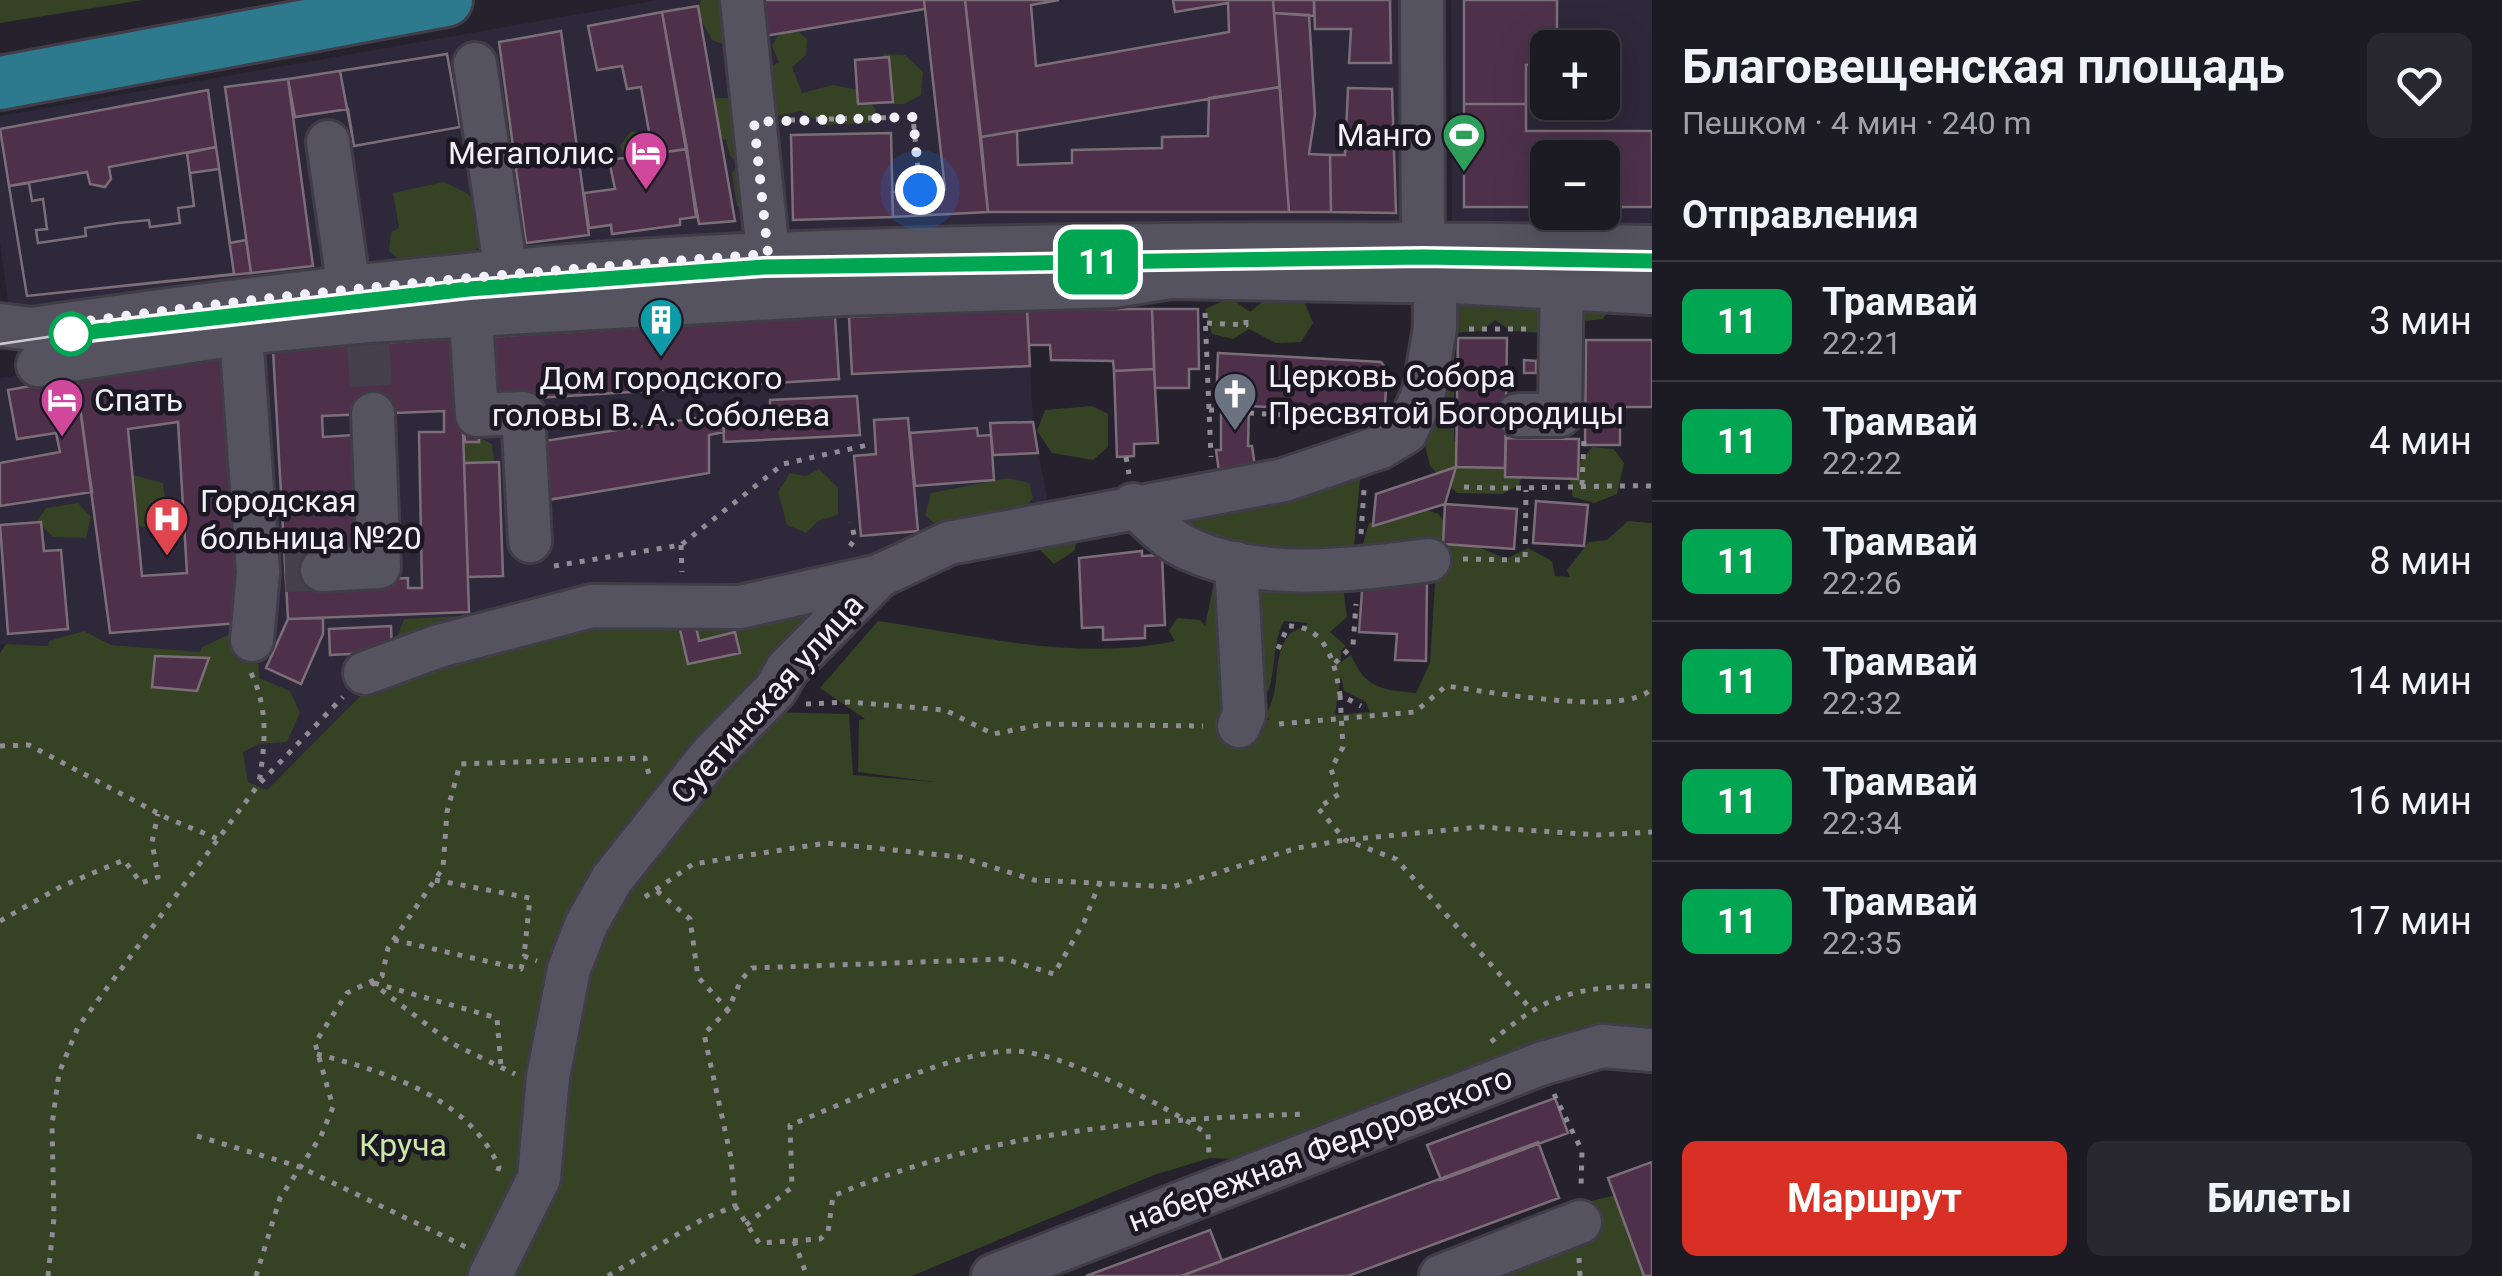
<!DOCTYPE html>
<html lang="ru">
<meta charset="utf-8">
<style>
body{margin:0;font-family:Roboto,sans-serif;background:#29272f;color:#f1f3f6;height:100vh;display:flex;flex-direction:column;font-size:38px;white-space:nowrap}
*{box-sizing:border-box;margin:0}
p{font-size:32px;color:#a0a1a5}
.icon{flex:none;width:55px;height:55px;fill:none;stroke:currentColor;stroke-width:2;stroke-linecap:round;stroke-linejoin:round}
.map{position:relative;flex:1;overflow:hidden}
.side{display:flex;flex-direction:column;background:#1c1a22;width:850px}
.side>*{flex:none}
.badge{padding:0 20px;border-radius:15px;font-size:35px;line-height:65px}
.buttons{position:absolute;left:1530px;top:30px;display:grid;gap:20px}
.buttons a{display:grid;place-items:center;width:90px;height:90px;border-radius:15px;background:#1c1a22;box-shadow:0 10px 40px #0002,0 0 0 2px #3a3840;font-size:50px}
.you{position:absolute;width:50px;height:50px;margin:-25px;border:8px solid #fff;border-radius:50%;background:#1a73e8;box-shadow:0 0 0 15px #1a73e833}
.map>.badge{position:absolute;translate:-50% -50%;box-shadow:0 0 0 5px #fff}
h2{padding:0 30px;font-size:38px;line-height:90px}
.round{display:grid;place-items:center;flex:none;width:105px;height:105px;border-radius:15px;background:#29272f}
.headline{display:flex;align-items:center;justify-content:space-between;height:170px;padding:0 30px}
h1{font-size:48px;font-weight:700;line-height:75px}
.button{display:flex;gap:20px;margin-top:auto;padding:20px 30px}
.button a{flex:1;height:115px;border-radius:15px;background:#d93025;color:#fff;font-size:40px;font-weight:700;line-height:115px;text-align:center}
.button a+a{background:#29272f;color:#f1f3f6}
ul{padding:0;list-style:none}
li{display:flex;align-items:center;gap:30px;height:120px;padding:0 30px;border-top:2px solid #3a3840}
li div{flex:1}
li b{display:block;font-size:38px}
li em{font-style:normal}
li .badge{min-width:110px;font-weight:700;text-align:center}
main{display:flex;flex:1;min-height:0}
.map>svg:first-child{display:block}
.built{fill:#2d283a;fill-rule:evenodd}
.green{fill:#354223;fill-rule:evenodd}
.building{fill:#4e304b;stroke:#7b6e79;stroke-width:2.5;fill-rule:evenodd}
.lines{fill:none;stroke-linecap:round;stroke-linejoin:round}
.minor-tunnel{stroke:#44414c;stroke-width:42;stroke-dasharray:42 21;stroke-linecap:butt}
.minor-casing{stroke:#403d48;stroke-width:48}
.major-casing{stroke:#403d48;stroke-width:58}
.path{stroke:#8f8c96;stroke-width:5;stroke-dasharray:5 8;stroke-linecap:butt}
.minor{stroke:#565361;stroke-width:42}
.major{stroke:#2d798d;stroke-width:52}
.tram{stroke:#cccad2;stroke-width:2.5}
.line-casing{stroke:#fff;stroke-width:22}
.line{stroke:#00a651;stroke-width:15}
.walk{stroke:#f2f0f8;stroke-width:10;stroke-dasharray:0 18}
.stop-dot{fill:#fff;stroke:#00a651;stroke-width:5}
.labels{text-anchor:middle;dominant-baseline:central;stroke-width:9;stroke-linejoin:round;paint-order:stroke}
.poi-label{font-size:32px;fill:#f2f0f8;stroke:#1b1824;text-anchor:start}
.street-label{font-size:32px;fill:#f2f0f8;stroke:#1b1824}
.park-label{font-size:32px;fill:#cae7a6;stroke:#1b1824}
</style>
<main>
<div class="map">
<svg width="1652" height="1276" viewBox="0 0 1652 1276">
<rect width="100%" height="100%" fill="#25222e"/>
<path class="built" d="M658,0H1403V218L1393,223L779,231L13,311L8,302L0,243V116Z
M1451,0H1652V224L1452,222ZM1548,48H1602V102H1548ZM1548,158H1602V212H1548Z
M1026,297L1033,422L1048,504L920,537L869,556L830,601L701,630L374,682L267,790L248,782L226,653L0,644V378L254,337Z"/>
<path class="green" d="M0,0H143L0,23Z
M701,0H735L739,30L725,45L712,40L697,13Z
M795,29L807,39L806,55L792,67L802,93L833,85L863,91L876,110L869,123L825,125L801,111L773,117L766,69L779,62L772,46L781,30Z
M884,54L905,55L923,72L921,95L904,104H887L874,75Z
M716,98H733L755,212L737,206L732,173L739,164L730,156L726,140L711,133L709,110Z
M631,131L653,134L660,158L627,165L620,146Z
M444,182L467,193L482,211V241L471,259L407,266L389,251L391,232L399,228L393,193Z
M1434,284L1482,287L1498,306L1509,293L1610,308L1603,319L1586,321L1572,313L1547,333L1511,331L1495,320L1481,331L1452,333Z
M1230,298L1250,312L1266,299L1304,301L1313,323L1301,342L1276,343L1249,329L1233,339L1212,334L1205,309Z
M1446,363L1454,371V441L1478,456L1513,442L1529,455L1519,485L1502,494L1457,493L1430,466L1424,441L1434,426L1427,413Z
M1092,406L1108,414V447L1093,460L1052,453L1037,431L1045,410Z
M470,433L492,444L494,460L480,474L458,468L455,446Z
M1592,447L1614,449L1624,463L1617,494L1594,503L1573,497L1569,476Z
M1361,467L1353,559H1279L1183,529L1186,518Z
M819,469L838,488V515L818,521L806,533L787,525L778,492L790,473L806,476Z
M126,473L163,483L167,515L151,529L120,520Z
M1008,478L1029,483L1033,498L1016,519L944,532L925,515L931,493Z
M78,503L91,517L86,538L53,537L37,521L46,508Z
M1414,506L1439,514L1451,535L1506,559L1528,548L1552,561L1555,576L1570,577L1567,570L1589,542L1607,540L1628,521L1652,523V1035L1589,1028L1541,1040L1479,1073L1237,1159L1210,1158L1154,1175L912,1276H0V653L6,644L48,646L49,641L84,631L111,645L200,652L202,647L228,635L258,650L259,678L290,691L300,713L287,742L259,744L243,752L248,782L267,790L374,682L598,617L697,614L702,630L830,601L763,712L849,714L853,775L935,782L858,772L859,720L865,719L820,688L878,621C974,635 1078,662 1175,641L1169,631L1177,618L1200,620L1205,626L1213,587L1223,582L1238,718L1269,720L1266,713C1282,690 1271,659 1288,636C1293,629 1301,630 1308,623L1284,621C1270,647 1278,680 1262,703L1255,576L1342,580L1347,617L1330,632L1346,646L1341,650V662L1351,655C1365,688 1382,690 1416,693L1430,663L1436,568L1362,547L1369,523ZM1341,676L1344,691L1366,702L1370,712L1335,715Z
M1079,533L1074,551L1054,564L1033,543Z
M461,616L475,625L395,642L404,619Z
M1652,1186V1276H1464L1547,1212Z"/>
<path class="building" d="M753,0H924L925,9L759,37Z
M924,0H965L988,212L893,217L892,192L945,189Z
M965,0H1059L1031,5L1036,66L1229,32L1228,3L1175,12L1173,0H1273L1280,87L981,137Z
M1273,0H1314V16L1274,13Z
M1314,0H1390L1391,63H1349L1351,29H1315Z
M1464,0H1557V48H1548V65H1526V104H1464Z
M698,6L735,221L699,224L662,12Z
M662,12L687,149L653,154L641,87L627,89L622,66L597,70L588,26Z
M1274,13L1309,15L1315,114L1309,154L1330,155L1331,212H1289Z
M561,31L589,235L526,243L499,42Z
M447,54L460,127L354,146L340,71Z
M447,54L460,127L354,146L348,109L295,117L288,79Z
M889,57L893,102L858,104L855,60Z
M288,79L313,266L251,273L225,87Z
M1280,87L1289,212H988L981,137L1017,131L1018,165L1072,163V150L1162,148V137L1208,136L1209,98Z
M1348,88L1392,89L1396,213L1331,212L1330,155H1345Z
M208,90L216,147L109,167L111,179L105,187L90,184L87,172L9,186L0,129Z
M1464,104H1526V131H1652V207H1602V158H1548V207H1464Z
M891,133L893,217L793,220L791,135Z
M216,147L230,243L246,240L251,273L27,296L9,186L29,183L32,201L43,199L47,229L36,230L38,243L86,236L85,228L118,223L149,220L150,227L180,223L178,208L194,206L187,153Z
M687,149L696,217L680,219V225L612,234L611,225L589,228L584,193L615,189L609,160Z
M219,169L234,274L27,296L9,186L29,183L32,201L43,199L47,229L36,230L38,243L86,236L85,228L118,223L149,220L150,227L180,223L178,208L194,206L190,173Z
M1027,309H1152L1154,369L1114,371L1113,361L1051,360L1050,345H1029Z
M1027,309L1030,366L852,374L849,317Z
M1152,309H1198L1199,369H1189V388H1155Z
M835,316L839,379L487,401L484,337Z
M460,338L469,612L288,619L273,350ZM444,411V432H419L422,588H408V578L322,581L357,557L353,435L323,437L322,416Z
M1458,338H1507L1505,468L1456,467Z
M1586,340H1652V407H1620V445H1585Z
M1218,353L1381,362L1387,370L1385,405L1378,413L1249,406L1248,446H1252L1257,481L1221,486L1216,450H1221V404H1216Z
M221,354L239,623L110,633L76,378ZM178,422L187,573L142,576L128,429Z
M1524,360L1536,361V373H1524Z
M1154,369L1158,443L1134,444V456L1117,457L1114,371Z
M76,378L92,492L0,506V463L60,452L56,433L17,439L8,390Z
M857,396L860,435L724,442L723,414L770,411V400Z
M723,414L724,432L709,435V473L548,500L544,441Z
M908,418L918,531L861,536L854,456L876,454L874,420Z
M1033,422L1038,453L993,455L990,423Z
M464,428H478L479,442H465Z
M977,428L978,436L991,435L994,480L915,486L910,433Z
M1506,438L1579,439L1578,479L1505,477Z
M499,462L503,576L468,577L464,463Z
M1456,467L1445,504L1373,526L1376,494Z
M1536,501L1588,505L1584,546L1533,543Z
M1445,504L1517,509L1514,549L1443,544Z
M41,522L44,551L61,550L68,629L8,634L0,525Z
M1142,551V556L1162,555L1165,625L1145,626V638L1103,640V627L1082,628L1079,558Z
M1363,578L1427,582L1426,661L1395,660L1397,634L1359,632Z
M323,618V634L301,684L266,668L288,619Z
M695,621L699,641L735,632L740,653L688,664L679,625Z
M391,626L392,652L330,655L329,629Z
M155,656L209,658L197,691L152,687Z
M1555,1098L1568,1133L1441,1180L1427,1145Z
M1538,1142L1559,1198L1348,1276H1181Z
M1652,1162V1276H1644L1608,1178Z
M1210,1230L1222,1261L1181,1276H1086Z"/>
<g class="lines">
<path class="minor-tunnel" d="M368,344L373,414
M285,571L322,570"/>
<defs>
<path id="minor" d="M742,0L768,254
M475,64L506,273
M328,142L349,289
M469,287L477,415L523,413L530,541
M239,307L258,572L252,640
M0,325L32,329C277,294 524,263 771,254C1064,243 1359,242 1652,247
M38,365L242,333L367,321L844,294L1114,286L1171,277L1454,282L1652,293
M1518,415H1560L1562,261
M1133,505C1148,518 1164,536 1181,545C1253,583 1352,570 1429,560
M1236,563L1244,714L1239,726
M322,570L379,567L373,414
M365,673L439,646L592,606L740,607L879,576
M490,1276L539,1178L548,1077L569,969L587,923L612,879L711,755L775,690L787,669L879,576L949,543L1284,480L1381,447L1406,432L1424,392L1435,328V293L1423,257L1422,0
M993,1276L1540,1064L1602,1046L1652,1050
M1441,1276L1580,1222"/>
<path id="major" d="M0,83L446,0"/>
</defs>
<use href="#minor" class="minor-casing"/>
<use href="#major" class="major-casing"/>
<path class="path" d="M790,120L913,117L920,190
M1205,313L1211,457
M1207,323L1246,325V315
M1469,329H1528
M1209,410H1221
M1249,413L1351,419
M1126,457L1129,474
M1582,485L1584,439
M1464,487C1527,490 1589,485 1652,486
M1361,534L1364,490
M681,545L682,572
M850,546L855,539L851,522
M1463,559L1525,560L1526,490
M554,566L681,545L783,464L868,445
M1278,649L1288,626C1326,625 1335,663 1340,695L1361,706
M1335,663L1353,645L1356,604
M251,673C269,710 265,744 259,783
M1340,695L1343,747L1331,769L1339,794L1318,808L1345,840L1396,859L1530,1008
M806,704L849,702L945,710L993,734L1045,724L1203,726
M1279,724L1415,712L1446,686C1485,691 1629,718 1652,688
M0,746L29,745L167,818L218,839
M435,880L530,898L524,956
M657,891L690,919L698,977L728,1010
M645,897L693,864L826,843L960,857L1034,880L1172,887L1297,848L1345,840L1480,827L1598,835L1652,832
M0,921L62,886L124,860L141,883L158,877L152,842L158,814
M394,940L521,969L524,956L537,961
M371,982L451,1043L515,1074
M374,983L497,1018L501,1067
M1491,1042C1549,992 1577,987 1652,986
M317,1054C386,1072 468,1097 499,1167L496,1177
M1554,1094L1582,1151L1581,1187
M197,1136L300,1167L466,1247
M735,1206L759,1243L820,1239L828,1232L833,1196C984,1132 1144,1119 1307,1114
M746,1225L792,1187L790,1125C849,1102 953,1050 1014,1051C1064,1052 1165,1106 1208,1134L1209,1154
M794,1241L807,1276
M1579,1258L1580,1276
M48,1276L54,1218L52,1125L59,1073L78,1027L259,784L343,697
M256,1276L280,1198L321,1136L333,1107L315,1043L347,993L382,976L388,948L443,868L447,812L460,764L645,758L649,775
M608,1276L703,1219L735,1206L731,1158L704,1034L728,1010L741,980L752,968L1005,959L1054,974L1084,922L1100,882"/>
<use href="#minor" class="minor"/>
<use href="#major" class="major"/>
<path class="tram" d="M0,344C547,261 1100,252 1652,261"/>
</g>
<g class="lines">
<defs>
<path id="line" d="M71,334L469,289L764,267L1423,257L1652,261"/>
</defs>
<use href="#line" class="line-casing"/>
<use href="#line" class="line"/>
<path class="walk" d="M71,334L66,324C299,291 533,271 768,254L754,122L913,117L920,190"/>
</g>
<defs>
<symbol id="stadium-pin" viewBox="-11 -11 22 30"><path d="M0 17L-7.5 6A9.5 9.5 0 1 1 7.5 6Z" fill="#2e9e5b" stroke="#1b1824"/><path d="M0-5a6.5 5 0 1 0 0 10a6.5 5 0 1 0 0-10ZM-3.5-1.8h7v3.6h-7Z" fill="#fff"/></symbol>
<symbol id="hotel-pin" viewBox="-11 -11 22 30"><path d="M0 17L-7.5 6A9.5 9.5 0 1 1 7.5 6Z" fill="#d1479c" stroke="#1b1824"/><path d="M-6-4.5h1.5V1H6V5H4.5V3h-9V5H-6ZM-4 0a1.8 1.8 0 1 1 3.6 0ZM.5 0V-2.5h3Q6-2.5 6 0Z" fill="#fff"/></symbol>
<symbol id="building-pin" viewBox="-11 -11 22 30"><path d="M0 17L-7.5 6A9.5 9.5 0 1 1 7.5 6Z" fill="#0f9aa8" stroke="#1b1824"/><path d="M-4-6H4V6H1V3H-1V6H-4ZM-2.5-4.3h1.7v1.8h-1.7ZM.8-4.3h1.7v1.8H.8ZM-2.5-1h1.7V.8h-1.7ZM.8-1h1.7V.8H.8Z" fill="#fff"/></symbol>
<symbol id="church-pin" viewBox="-11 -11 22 30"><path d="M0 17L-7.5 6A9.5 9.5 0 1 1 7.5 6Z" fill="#6b7280" stroke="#1b1824"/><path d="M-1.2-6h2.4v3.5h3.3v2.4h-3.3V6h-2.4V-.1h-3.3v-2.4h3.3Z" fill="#fff"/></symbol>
<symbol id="hospital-pin" viewBox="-11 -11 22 30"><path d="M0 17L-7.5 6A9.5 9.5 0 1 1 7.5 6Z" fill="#e0444e" stroke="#1b1824"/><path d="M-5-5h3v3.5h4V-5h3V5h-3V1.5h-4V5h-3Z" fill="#fff"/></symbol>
</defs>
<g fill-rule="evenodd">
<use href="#stadium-pin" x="1439" y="110" width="50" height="68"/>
<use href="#hotel-pin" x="621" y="128" width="50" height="68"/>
<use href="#building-pin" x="636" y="295" width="50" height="68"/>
<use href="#church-pin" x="1210" y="369" width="50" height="68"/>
<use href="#hotel-pin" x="37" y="375" width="50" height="68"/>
<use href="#hospital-pin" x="142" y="494" width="50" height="68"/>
</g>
<circle class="stop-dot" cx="71" cy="334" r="20"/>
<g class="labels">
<g class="poi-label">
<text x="1432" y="135" text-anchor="end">Манго</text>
<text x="614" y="153" text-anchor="end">Мегаполис</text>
<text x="1268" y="376">Церковь Собора<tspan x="1268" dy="37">Пресвятой Богородицы</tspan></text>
<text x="661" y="378" text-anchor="middle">Дом городского<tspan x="661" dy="37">головы В. А. Соболева</tspan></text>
<text x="94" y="400">Спать</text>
<text x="200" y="501">Городская<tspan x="200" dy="37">больница №20</tspan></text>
</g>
<g class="street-label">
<text transform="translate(767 699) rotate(-48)">Суетинская улица</text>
<text transform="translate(1320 1149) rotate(-21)">набережная Федоровского</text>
</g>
<g class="park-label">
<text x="403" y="1145">Круча</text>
</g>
</g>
</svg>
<div class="buttons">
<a>+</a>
<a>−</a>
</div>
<div class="you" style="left:920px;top:190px"></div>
<b class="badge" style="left:1098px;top:262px;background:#00a651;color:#fff">11</b>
</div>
<section class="side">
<div class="headline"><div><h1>Благовещенская площадь</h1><p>Пешком · 4 мин · 240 m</p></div><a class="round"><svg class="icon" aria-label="heart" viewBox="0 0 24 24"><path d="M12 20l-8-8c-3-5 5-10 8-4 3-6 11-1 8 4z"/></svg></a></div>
<h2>Отправления</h2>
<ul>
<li><span class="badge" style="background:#00a651;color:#fff">11</span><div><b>Трамвай</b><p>22:21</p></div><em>3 мин</em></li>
<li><span class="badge" style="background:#00a651;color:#fff">11</span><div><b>Трамвай</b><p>22:22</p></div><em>4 мин</em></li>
<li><span class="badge" style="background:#00a651;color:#fff">11</span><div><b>Трамвай</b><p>22:26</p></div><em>8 мин</em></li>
<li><span class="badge" style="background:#00a651;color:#fff">11</span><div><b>Трамвай</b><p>22:32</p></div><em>14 мин</em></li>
<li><span class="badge" style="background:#00a651;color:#fff">11</span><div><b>Трамвай</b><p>22:34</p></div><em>16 мин</em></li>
<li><span class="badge" style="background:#00a651;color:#fff">11</span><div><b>Трамвай</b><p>22:35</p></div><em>17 мин</em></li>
</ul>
<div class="button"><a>Маршрут</a><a>Билеты</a></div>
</section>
</main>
